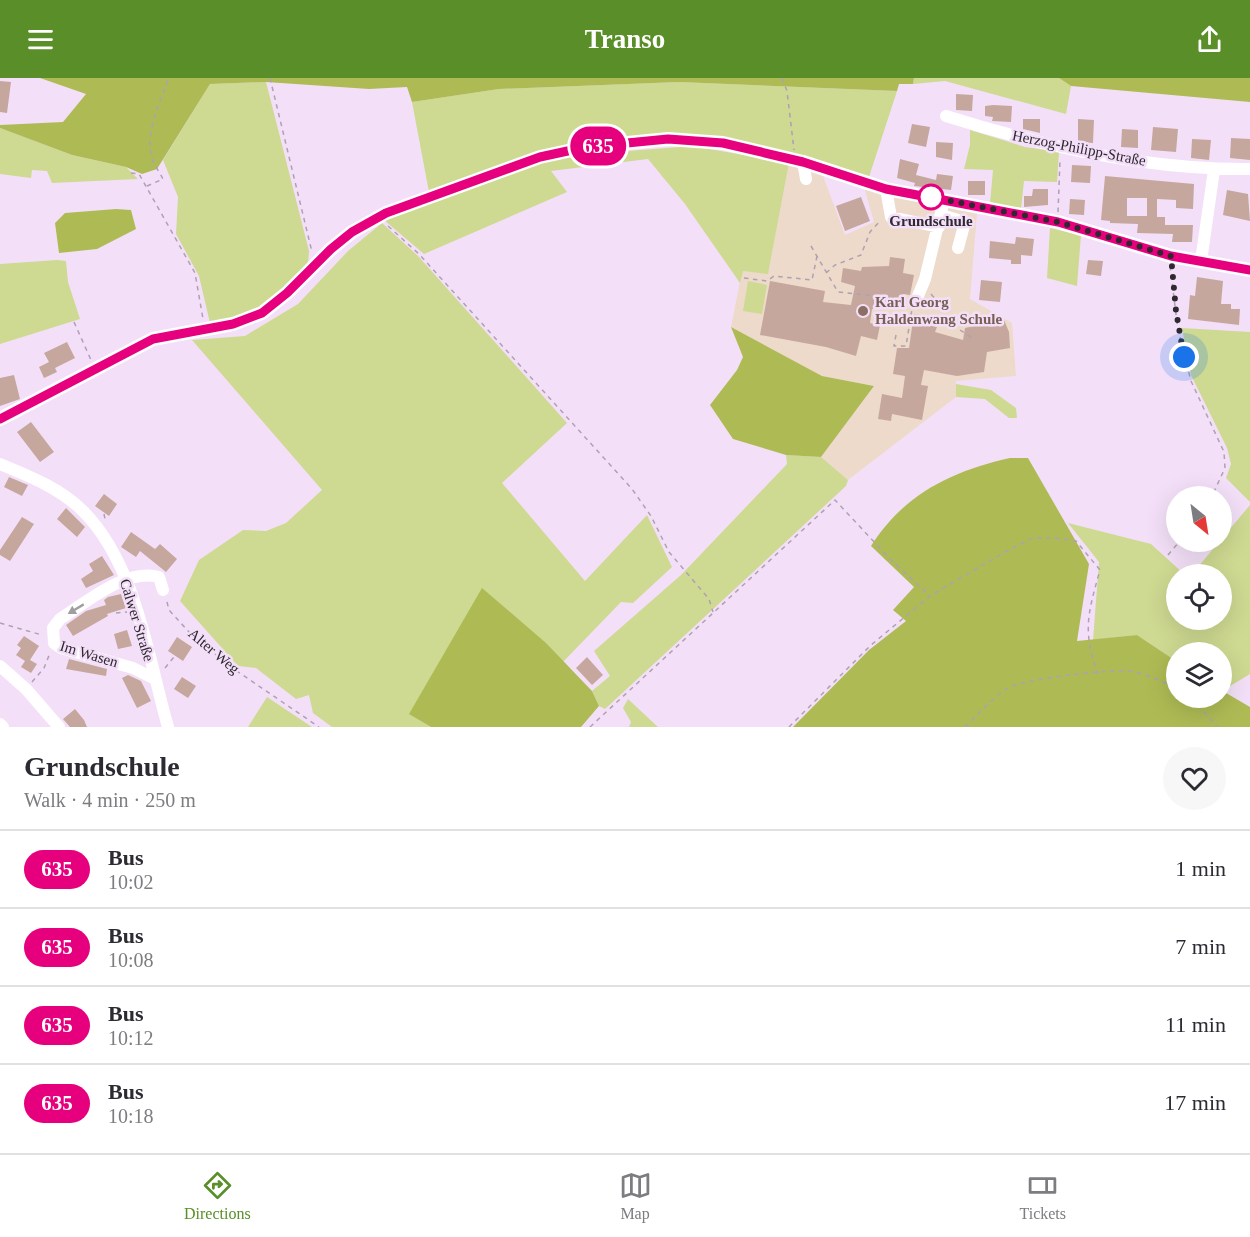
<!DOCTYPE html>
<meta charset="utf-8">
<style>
body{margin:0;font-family:Georgia,serif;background:#f7f7f7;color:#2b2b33;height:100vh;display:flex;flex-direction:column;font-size:22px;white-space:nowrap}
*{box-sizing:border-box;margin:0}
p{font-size:20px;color:#7c7c81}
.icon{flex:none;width:33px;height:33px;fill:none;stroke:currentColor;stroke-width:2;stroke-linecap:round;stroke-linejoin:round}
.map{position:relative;height:649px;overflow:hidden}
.details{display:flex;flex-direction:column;background:#fff;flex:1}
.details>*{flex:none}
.badge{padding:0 12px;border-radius:20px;font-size:21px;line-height:39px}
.needle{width:39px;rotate:150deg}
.tools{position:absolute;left:1166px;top:408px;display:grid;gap:12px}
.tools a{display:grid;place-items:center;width:66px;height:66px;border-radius:50%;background:#fff;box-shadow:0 6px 24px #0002;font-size:30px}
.you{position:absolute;width:30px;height:30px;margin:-15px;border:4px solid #fff;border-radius:50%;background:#1a73e8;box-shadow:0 0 0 9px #1a73e833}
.map>.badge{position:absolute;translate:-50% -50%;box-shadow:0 0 0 3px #fff}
.round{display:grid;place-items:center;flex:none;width:63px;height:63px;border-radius:32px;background:#f7f7f7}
.overview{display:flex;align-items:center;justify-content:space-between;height:102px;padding:0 24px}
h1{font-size:28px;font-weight:800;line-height:45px}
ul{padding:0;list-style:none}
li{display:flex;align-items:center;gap:18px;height:78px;padding:0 24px;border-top:2px solid #e1e1e2}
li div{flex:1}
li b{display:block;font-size:22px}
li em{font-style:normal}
li .badge{min-width:66px;font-weight:700;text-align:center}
header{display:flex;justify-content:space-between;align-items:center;height:78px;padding:0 24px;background:#598e28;color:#fff;font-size:27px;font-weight:800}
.menu{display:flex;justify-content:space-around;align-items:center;height:84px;border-top:2px solid #e1e1e2;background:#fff;font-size:16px;color:#7c7c81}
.menu a{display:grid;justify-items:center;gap:3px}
.menu .current{color:#598e28}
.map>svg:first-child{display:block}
.education{fill:#eddaca}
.green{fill:#ced991}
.forest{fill:#aebb54}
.building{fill:#c6a79e;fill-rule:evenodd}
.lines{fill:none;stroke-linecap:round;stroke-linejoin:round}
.path{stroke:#afa0b3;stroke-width:1.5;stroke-dasharray:4.5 4.5;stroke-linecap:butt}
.minor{stroke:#fff;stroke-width:12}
.oneway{fill:#a19ea2}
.line-casing{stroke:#fff;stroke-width:14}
.line{stroke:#e6007e;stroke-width:9}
.walk{stroke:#2f2831;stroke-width:6;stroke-dasharray:0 10.8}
.stop-dot{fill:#fff;stroke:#e6007e;stroke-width:3}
.education-dot{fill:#8d6e63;stroke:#f3e0f8;stroke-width:2}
.labels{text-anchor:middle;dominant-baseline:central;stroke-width:5;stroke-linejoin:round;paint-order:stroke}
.street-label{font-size:15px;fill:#2f2831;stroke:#f3e0f8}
.stop-label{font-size:15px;font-weight:bold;fill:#2f2831;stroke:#f3e0f8}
.education-label{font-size:15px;font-weight:bold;fill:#785e54;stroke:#f3e0f8;text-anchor:start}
</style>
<header><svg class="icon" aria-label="menu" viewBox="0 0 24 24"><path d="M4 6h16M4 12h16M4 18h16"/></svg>Transo<svg class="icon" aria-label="share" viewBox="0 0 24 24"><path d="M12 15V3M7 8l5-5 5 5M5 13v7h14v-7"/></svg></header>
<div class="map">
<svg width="1250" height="649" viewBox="0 0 1250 649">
<rect width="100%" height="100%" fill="#f3e0f8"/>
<path class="education" d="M789,85L822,95L845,157L874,144L864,109L977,136L970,221L1012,245L1016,298L956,303V319L848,402L821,379L874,308L822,298L731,249L742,193L768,195Z"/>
<path class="green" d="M914,0H1059L1071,8L1066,36L945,3L913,6Z
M266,4L309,173L308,187L284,212L262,229L234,241L210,245L199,198L176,156L178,119L163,82L210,6Z
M679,4L897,13L868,102L735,64L584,67L429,114L412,24L499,11Z
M0,50L72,77L126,89L138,101L52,105L47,93L32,92L31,100L0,96Z
M970,52L1025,69L1059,74L1057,104L1024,103L1021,131L990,125L993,92L964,91L970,67Z
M692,68L789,85L768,196L743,193L740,205L685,126L648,81L551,93L567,114L424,176L384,142L543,84L577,77Z
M382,145L418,178L567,345L502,405L585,503L647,437L672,489L633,525L621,524L562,585L546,565L410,636L431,649H332L313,635L309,617L296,621L256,590L238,588L180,523L199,482L243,452L266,453L286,445L322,412L192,262L245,258L298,226L348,173Z
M1050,150L1081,157L1077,208L1047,200Z
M57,182L66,183L68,204L80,241L0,266V186Z
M748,203L767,207L762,236L743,233Z
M1182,250L1250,254V424L1226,400L1231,386L1227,370L1191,297Z
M956,306L991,312L1016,330L1017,340H1009L985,321L956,319Z
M786,377L821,379L848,402L846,408L605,631L599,628L592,613L610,598L594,573L681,497L787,386Z
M1250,427V596L1222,613L1221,574H1176V583L1137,557L1093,562L1099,484L1068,445L1151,466L1184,496H1176V542H1221V496H1192Z
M267,619L312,649H248Z
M628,621L658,649H629L631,644L623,630Z"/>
<path class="forest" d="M40,0H914L913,6H899L897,13L679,4L499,11L412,24L407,9L369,11L266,4L210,6L157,91L142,96L126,89L72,77L0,50V47L63,44L86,16Z
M1059,0H1250V24L1071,8Z
M116,131L131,132L136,151L97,171L59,175L55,145L65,135Z
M731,249L822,298L874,308L821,379L786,377L733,361L710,327L737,292L743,279Z
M1010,380H1028L1089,486L1077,563L1137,557L1176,583V620H1221V612L1250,629V649H793L869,572L906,543L893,532L914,509L871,468C904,416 952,393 1010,380Z
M482,510L546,565L592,613L599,628L581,649H431L409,636Z"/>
<path class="building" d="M0,3L11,4L7,35L0,34Z
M956,16L973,17L972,33L956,32Z
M993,27L1012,28L1011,44L992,43L993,39L985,38V28Z
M1023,41H1040V55L1023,51Z
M1078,41L1094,42L1093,65L1078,64Z
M912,46L930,49L926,69L908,65Z
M1153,49L1178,51L1176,74L1151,72Z
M1122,51L1138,52V70L1121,69Z
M1231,60L1250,61V82L1230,80Z
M1192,61L1211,62L1209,82L1191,80Z
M936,64L953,65L952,82L936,79Z
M900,81L919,86L916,97L936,102L937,96L953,98L951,112L914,108L915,105L897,100Z
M1072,87L1091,88L1090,105L1071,104Z
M1105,98L1194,106L1193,131L1176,130V122L1157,121V139H1165V147H1193L1192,164H1172L1173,156L1137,155L1138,146L1110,145V143L1101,142ZM1127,120H1147V138H1127Z
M968,103H985V117H968Z
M1033,111H1048V127L1024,129V118H1032Z
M1227,112L1248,116L1250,143L1223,137Z
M861,119L870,143L845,153L836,128Z
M1070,121L1085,122L1084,137L1069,136Z
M1016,159L1034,161L1032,178L1021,177V186H1011V182L989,180L990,163L1015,166Z
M890,179L905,181L903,195L914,197L910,217L903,216L901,228L877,225L876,231H872L870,245L880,247L877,262L861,258L856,278L826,269L760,257L770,203L825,213L823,224L851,227L855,208L841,204L843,190L861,193L862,189L889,188Z
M1088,182L1103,183L1101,198L1086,196Z
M1197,199L1223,203L1221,226H1231V231H1240L1239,247L1188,241L1190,217L1195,218Z
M981,202L1002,204L1000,224L979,222Z
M914,236L926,238L925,246L937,249L935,254L963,262L965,250L1004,242L1009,254L1010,270L987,274L984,294L957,298L924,292L921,307L928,308L922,342L892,336L891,343L878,341L882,316L902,320L905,298L893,296L897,270H909Z
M67,264L75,280L55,290L57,294L44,300L39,289L49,284L44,275Z
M14,297L20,321L0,328V300Z
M31,344L54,374L40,384L17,354Z
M9,399L28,407L22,418L4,409Z
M104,416L117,426L109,438L95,428Z
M66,430L85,449L77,459L57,441Z
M22,439L34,446L10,483L0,477V472Z
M131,454L155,471L160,466L177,481L166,494L140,473L136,479L121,469Z
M102,478L114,497L86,510L81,501L93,493L89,486Z
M121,516L126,530L107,536L108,538L73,558L66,547L86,533L106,527L104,522L108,519Z
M127,552L132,568L118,571L114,556Z
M24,558L39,568L30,582L37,586L31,595L21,589L25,583L16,577L21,570L17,567Z
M177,559L192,569L183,583L168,573Z
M587,579L603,597L592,607L576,590Z
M69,581L107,591L106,598L66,591Z
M128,597L141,603L151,623L137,630L122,600Z
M182,599L196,608L188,620L174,611Z
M75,631L84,642L87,649H70L63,641Z"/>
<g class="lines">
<path class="path" d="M270,0L312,174
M782,0L787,13L794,72
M131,95L139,96L195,195L203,241
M147,108L163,101C160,95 154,87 152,80C144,56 161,21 169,0
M1058,134L1060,82
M388,148L419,176L632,411L651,438L669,474L709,521L713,534
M811,168L838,214L884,219V224
M1170,188L1178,252L1191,303L1224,374L1225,390L1212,418
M826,195L835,187L861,177L870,154L881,142
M744,200L767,203L774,198L812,202L817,178
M931,216L938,224
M74,244L91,282
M960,252L975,262
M896,257L894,268H906L912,231
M104,436L105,441
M1168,477L1179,464
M167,524L169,532L189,554L228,587L319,649
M116,535L127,534
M0,545L42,557
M165,590L174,579
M32,604L44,590L50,575
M1192,620L1217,649
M590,649L835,422L891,482L930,518
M789,649L871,567L930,518L1005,474L1033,460H1055L1076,463L1100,492C1088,535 1082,553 1098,596
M965,649C978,637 991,621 1006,611C1021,601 1109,591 1128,593C1145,595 1161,603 1176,610"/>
<path class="minor" d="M946,38C1041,68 1150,92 1250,91
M803,84L806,101
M886,111L891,139L939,149
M941,137L965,144L958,170
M1201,183L1214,92
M918,218L925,201L944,122
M0,341L153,261L233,246L262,235L287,215L331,171L352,154L386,135L540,79L586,69L668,61L723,65L803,84L886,111L1058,144L1171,178L1250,192
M0,386C29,398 60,410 83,433C136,486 148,579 168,649
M0,588L26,611L59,649
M153,600L133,590L61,570L54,565L53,550L60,541C87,524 126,490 159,499L163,512
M0,646L3,649"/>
</g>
<defs><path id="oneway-solid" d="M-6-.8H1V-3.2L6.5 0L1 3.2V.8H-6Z" transform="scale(1.5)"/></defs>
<use class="oneway" href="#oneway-solid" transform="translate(76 531) rotate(149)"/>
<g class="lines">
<defs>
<path id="line" d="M0,341L153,261L233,246L262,235L287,215L331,171L352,154L386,135L540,79L586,69L668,61L723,65L803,84L886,111L1058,144L1171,178L1250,192"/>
</defs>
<use href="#line" class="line-casing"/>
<use href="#line" class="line"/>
<path class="walk" d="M931,119L925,118L1058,144L1171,178L1176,233L1184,279"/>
</g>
<circle class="stop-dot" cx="931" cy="119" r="12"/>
<circle class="education-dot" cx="863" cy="233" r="6"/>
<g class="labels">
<g class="street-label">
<text transform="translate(1079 70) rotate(11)">Herzog-Philipp-Straße</text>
<text transform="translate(137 542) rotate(73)">Calwer Straße</text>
<text transform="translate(214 573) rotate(40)">Alter Weg</text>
<text transform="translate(89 576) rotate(17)">Im Wasen</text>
</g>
<g class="stop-label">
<text x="931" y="143">Grundschule</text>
</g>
<g class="education-label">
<text x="875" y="224">Karl Georg<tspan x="875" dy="17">Haldenwang Schule</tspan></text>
</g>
</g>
</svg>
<div class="tools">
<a><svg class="needle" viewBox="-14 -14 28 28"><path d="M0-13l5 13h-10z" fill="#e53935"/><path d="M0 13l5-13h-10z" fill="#7c7c81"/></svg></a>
<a><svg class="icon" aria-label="locate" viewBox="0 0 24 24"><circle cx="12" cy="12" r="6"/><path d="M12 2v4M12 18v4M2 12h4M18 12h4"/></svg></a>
<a><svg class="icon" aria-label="layers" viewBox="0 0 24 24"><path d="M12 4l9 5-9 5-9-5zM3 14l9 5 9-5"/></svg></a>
</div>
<div class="you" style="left:1184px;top:279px"></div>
<b class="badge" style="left:598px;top:68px;background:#e6007e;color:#fff">635</b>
</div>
<section class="details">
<div class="overview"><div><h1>Grundschule</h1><p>Walk · 4 min · 250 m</p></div><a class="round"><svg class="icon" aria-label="heart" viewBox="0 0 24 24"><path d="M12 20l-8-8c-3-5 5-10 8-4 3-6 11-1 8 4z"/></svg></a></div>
<ul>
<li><span class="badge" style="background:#e6007e;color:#fff">635</span><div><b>Bus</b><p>10:02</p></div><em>1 min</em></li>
<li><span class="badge" style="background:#e6007e;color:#fff">635</span><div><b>Bus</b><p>10:08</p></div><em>7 min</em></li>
<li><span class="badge" style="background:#e6007e;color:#fff">635</span><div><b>Bus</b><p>10:12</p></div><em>11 min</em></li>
<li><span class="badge" style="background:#e6007e;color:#fff">635</span><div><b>Bus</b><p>10:18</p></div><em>17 min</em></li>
</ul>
</section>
<nav class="menu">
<a class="current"><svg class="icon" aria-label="directions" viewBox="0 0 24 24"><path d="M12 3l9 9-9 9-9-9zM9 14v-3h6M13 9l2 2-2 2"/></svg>Directions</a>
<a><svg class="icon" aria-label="map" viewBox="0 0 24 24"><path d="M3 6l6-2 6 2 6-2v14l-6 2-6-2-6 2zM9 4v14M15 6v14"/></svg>Map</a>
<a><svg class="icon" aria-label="tickets" viewBox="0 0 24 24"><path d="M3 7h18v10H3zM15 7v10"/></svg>Tickets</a>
</nav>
